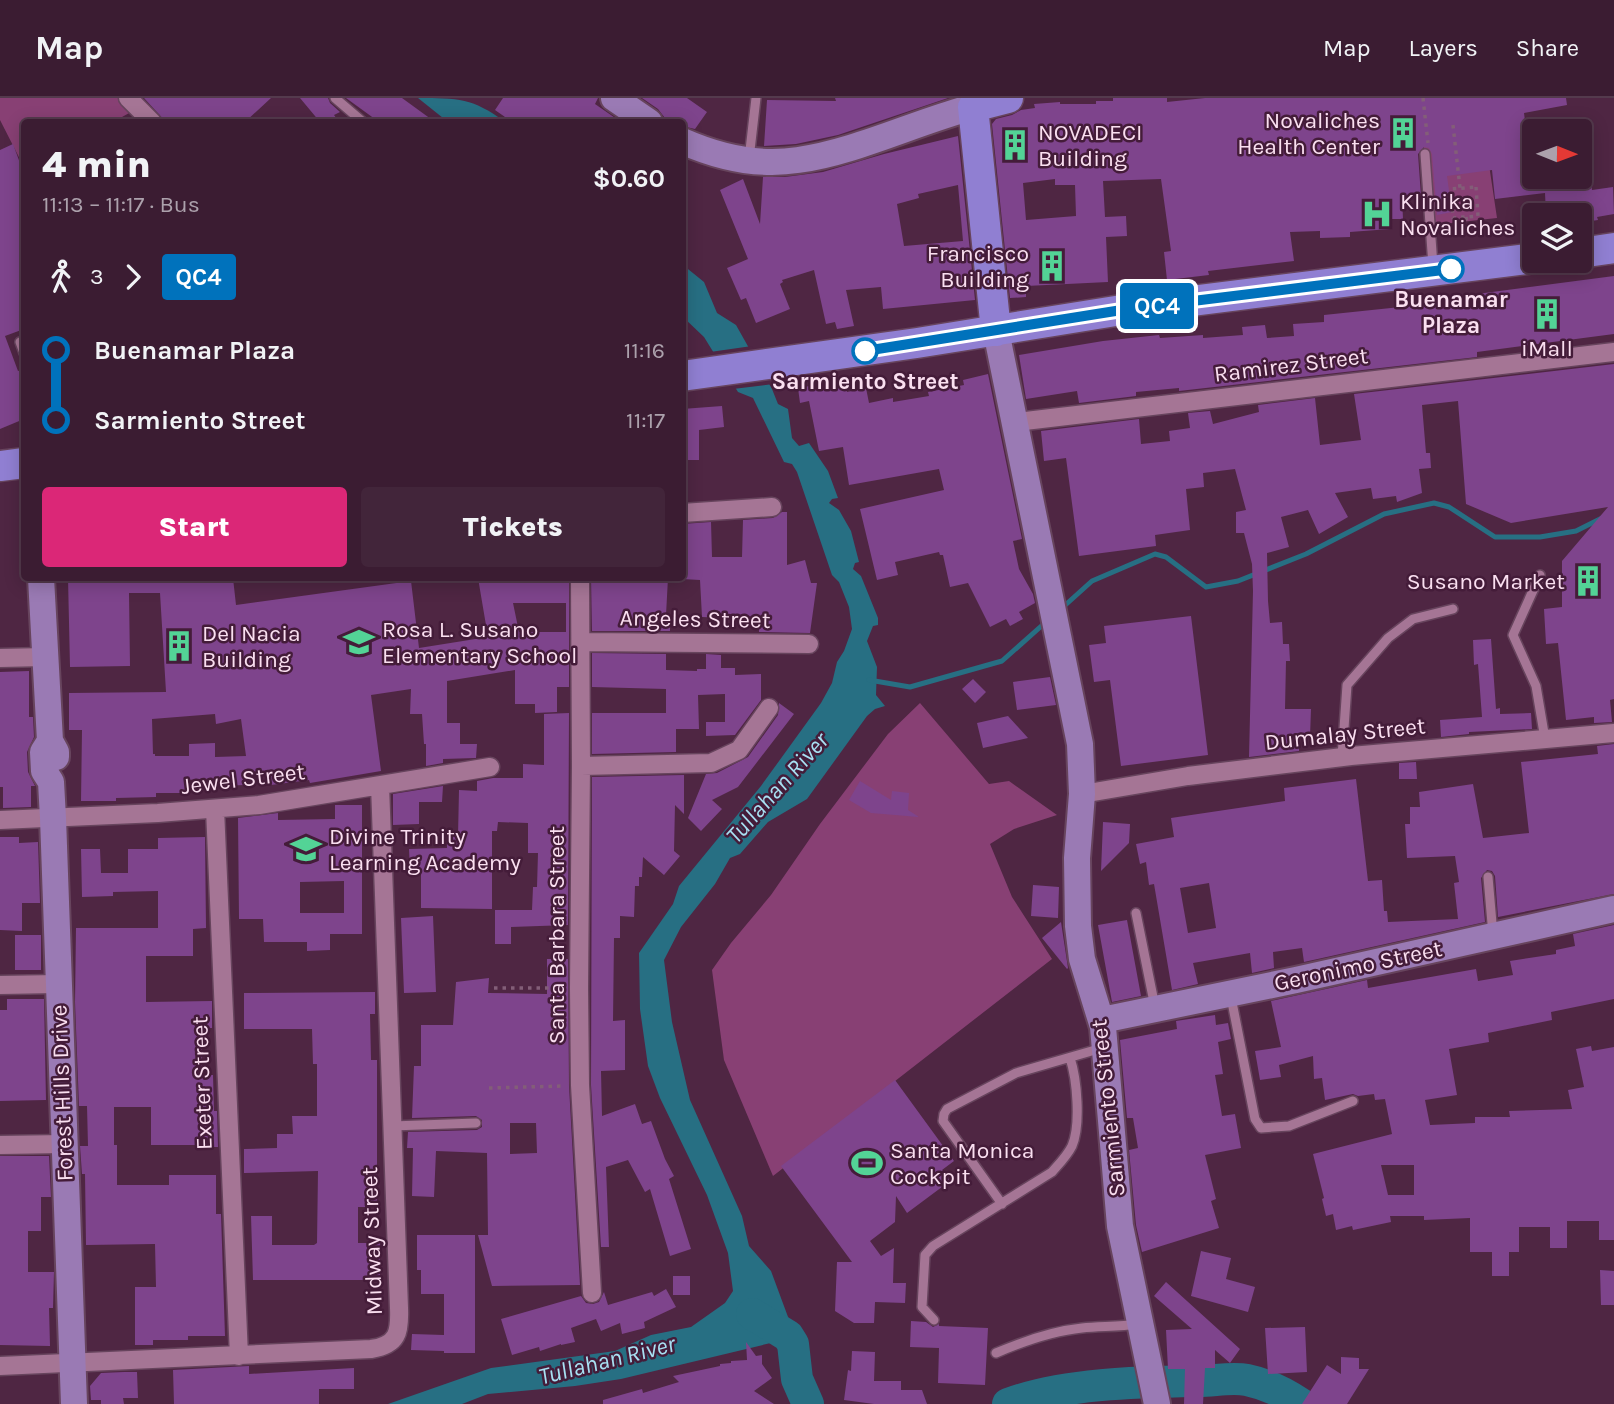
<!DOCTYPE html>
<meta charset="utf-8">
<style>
body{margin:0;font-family:Karla,sans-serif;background:#42253a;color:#f1f3f6;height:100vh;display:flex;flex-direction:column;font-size:26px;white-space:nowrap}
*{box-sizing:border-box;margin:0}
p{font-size:23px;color:#aca1ac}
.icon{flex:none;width:38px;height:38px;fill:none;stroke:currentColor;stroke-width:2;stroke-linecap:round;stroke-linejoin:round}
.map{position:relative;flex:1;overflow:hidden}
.details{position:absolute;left:21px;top:21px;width:665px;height:462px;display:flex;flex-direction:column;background:#3b1c32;border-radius:7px;box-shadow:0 4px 18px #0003,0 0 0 2px #543a4d}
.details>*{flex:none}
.badge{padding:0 14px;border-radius:5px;font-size:24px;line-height:46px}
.needle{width:46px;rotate:91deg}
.controls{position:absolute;left:1522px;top:21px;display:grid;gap:14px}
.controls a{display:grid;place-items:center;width:70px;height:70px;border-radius:7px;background:#3b1c32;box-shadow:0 4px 18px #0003,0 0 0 2px #543a4d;font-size:35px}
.map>.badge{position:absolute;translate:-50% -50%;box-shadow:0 0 0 4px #fff}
.legs{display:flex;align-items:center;gap:10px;height:77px;padding:0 21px;font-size:23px}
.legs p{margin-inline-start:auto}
.head{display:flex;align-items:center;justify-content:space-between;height:119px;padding:0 21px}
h1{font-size:38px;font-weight:800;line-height:52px}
.action{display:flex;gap:14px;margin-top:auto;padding:14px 21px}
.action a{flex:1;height:80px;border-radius:7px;background:#db2777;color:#fff;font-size:28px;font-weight:800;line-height:80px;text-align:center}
.action a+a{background:#42253a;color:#f1f3f6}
ul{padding:0 21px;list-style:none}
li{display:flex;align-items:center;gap:24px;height:70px;font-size:26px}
li i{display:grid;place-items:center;width:10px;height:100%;margin:0 9px;background:currentColor}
li i::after{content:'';width:18px;height:18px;margin:-9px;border:5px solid;border-radius:50%;background:#3b1c32}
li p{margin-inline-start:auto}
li:first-child i{background:linear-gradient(#0000 50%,currentColor 0)}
li:last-child i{background:linear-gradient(currentColor 50%,#0000 0)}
header{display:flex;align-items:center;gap:42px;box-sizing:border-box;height:98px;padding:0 35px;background:#3b1c32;border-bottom:2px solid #543a4d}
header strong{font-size:33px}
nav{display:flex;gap:38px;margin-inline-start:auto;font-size:24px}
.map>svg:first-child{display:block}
.green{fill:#884074}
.water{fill:#276f83}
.pier{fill:#4f2643}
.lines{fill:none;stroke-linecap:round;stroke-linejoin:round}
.stream{stroke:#276f83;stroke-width:5}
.river{stroke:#276f83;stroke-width:32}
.building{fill:#7e448c;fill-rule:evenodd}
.lane-casing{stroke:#67445d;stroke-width:12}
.street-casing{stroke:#67445d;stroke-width:21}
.secondary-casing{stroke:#67445d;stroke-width:30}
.primary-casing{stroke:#67445d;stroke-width:33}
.path{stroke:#835e78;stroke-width:3.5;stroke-dasharray:3.5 5;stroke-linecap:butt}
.lane{stroke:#a57595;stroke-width:9}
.street{stroke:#a57595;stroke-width:18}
.secondary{stroke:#9a7ab4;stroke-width:26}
.primary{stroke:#907fd2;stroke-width:30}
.line-1-casing{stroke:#fff;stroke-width:16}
.line-1{stroke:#0072bc;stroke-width:10}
.stop-1-dot{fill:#fff;stroke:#0072bc;stroke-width:3.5}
.labels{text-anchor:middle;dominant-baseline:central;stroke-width:5;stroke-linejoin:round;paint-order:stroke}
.poi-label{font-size:23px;fill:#fadff0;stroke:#441c39;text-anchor:start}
.stop-label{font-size:23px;font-weight:bold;fill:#fadff0;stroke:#441c39}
.street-label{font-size:23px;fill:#fadff0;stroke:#441c39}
.water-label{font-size:24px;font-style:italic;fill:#a8e1f3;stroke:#441c39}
</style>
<header>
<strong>Map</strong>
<nav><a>Map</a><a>Layers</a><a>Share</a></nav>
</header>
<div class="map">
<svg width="1614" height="1306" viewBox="0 0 1614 1306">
<rect width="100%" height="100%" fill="#4f2643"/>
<path class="green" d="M0,0H119L131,14L113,24H24V69L0,22Z
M1418,0H1479L1497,120L1433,127Z
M920,605L989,686L1009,683L1057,717L1014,731L990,746L1012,799L1052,861L773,1078L724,962L712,872L731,845L771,797L820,726L888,636Z"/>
<path class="water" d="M418,0C458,0 473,0 505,24H448Z
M683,167L704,184L717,215L736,227L772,291L778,306L788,311L792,340L799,348L809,345L828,373L838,400L832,401L829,405L839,412L851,433L859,464L855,465L853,471L861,478L878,520V527L873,528L867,543L877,569L876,597L885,608L875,611L867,618L807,701L768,724L740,756L730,760L715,786L681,829L664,862L672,924L690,1002L742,1118L749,1148L771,1173L791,1227L788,1238L775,1244L621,1281L575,1288L488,1296L462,1306H388L491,1270L615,1253L651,1237L691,1229L725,1205L733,1193L728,1155L707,1097L660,1000L648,968L640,911L639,855L673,806L679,788L761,688L821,605L832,585L837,564L844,553L852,531L849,509L839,484L832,477L797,374L792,366L784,364L753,300L738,294L704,239L683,219Z"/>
<path class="pier" d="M752,248L773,286L733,291L710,254Z"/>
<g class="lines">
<path class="stream" d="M1062,510L1092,483L1155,456L1166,459L1206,489L1238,483L1306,456L1384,416L1434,405L1449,409L1495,439H1540L1576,433L1614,414
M869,582L910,589L1002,563L1047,523"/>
<path class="river" d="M752,1216L788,1238L793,1246L797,1281L808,1306
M1008,1306C1064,1285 1140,1284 1199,1283C1214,1283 1232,1279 1247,1282C1266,1286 1285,1295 1301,1306"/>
</g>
<path class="building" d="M144,0H271L245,24H166Z
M300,0H328L330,5L340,14L334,17L339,24H320Z
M346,0H402L435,24H379Z
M503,0H598L595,6L621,24H512L495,12Z
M642,0H687L707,14L695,31L682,28V24H668L658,11Z
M835,0H948L838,37L796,46L764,48L767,2L836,3Z
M1113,0H1167V4L1205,0H1566L1567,7L1524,15L1532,79H1591L1592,92L1613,89L1614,116L1597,119L1598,122L1585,124L1584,117H1546L1545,95L1495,101L1492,72L1447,78L1452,114L1437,117L1432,56L1429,50L1424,49L1418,56L1421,98L1402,99L1403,121H1389L1390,131L1350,134V139L1320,140V133L1290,134L1294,163L1208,173L1209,177L1167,182L1164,154L1171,153L1161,81L1103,83L1105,119L1126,118L1127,138L1106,139L1108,184L1026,188V199L1010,200L992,26L996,21L1012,17L1021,12L1035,10L1034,6L1060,4V6H1096V3H1113ZM1055,81V87H1075L1076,118L1026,122L1023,85Z
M958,38L975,202L883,211L881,189L846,192L854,228L837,231L835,224L826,226L814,172L782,182L783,184L780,186L790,211L756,225L746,200L741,202L727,170L748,161L720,92L743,81L760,126L763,79H785L823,74L884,56ZM958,87L963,143L904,148L897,106L919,100L918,96Z
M13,46L24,76V231L5,238L18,273L24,271V321L0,331V52Z
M1614,178V236L1477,254V259L1179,293V290L1136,294V298L1079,305L1077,293L1026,301L1019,257L1103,243L1159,237L1160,240L1203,237V240L1243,237L1242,229L1265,227L1267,240L1294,238L1293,226L1324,224V217L1477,201V196Z
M1614,266V601L1610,602L1612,624L1594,625V619L1566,622L1558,545L1546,546L1544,511L1562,509V463L1608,409L1511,425L1466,406L1458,303L1422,307L1426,355H1430L1431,370L1419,371L1422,395L1397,404L1396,398L1373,401L1371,390L1335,395L1348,419L1319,436L1308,412L1281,419L1289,449L1267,455L1268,503L1270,525L1282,524L1283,546H1289L1290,563H1286L1285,611H1311L1310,639H1299V653L1249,659L1253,493L1252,466L1244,435H1236V414L1246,412L1235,371L1203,375L1204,389L1186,391L1190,432L1155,437L1156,448L1079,458L1066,360L1044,363L1041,333L1139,321L1141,346L1170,343L1169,333L1190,330L1188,315L1210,313L1213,326L1259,314L1258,307L1315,300L1320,347L1361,342L1354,296Z
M988,276L1022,441L1013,443L1019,471L1033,496L1035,505L1019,514L1023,521L1010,528L1006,521L990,529L968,485L950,489L943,457H940L939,454L895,464L898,477L877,482L860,411L944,392L939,371L849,387L843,349L819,353L809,303L800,305L798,290L845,282L847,294L866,290L869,305L893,300V304L929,298L928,294L964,287L963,282Z
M722,308L724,329L699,332V362H682V311Z
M782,414H787V467L805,462L811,485H817L810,535L759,534V519L724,517V520L702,519L700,482L682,481V426L711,424L712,459H742L743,422L773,420Z
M68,480H233L236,507L411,483L419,550L488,539L478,480H569V589H557V614L535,615V606H515V572L447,583V625H460V646H477L476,660L443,661V665L426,668V646H424L422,616H410L411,591L371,597L381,673L310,685L309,682L271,687L269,676L244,679V687L221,688V680L186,682V695H156V699L116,700V703H81L82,632H69V595L166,594L160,495H129L130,568L70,569ZM513,505H566V534H519ZM215,616L216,626L241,621L246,658L215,659V645L189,646V658H155V656H153L152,621Z
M591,480H668L666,517H670V533H592Z
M1191,518L1208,657L1121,668L1110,582L1094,584L1089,547L1106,545L1104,528Z
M1491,541L1496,611L1500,610V616L1531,615L1532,631L1469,634V636L1441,639L1440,622L1482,619L1478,566L1474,567L1473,542Z
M592,555L666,556V572L697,573V571H706V556L721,557V570H735V577L761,576V602L735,637L706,638V624H725V596L698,597L699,631H676V654L592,656V615H666V591L592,589Z
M29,573V619H33L34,639L27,654L28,674L35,688H31V709L3,710V689H0V574Z
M1050,579L1056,607L1017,612L1013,584Z
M973,581L986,594L975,605L962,591Z
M779,605L794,616L738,689L712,702L722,711L701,733L688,720L706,676L717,675L748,659L778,617Z
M569,615L568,827L511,829V846H495V812H532L533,789H537L538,755H528V725L498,724L497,733H492V811L421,810V774H410L409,751L447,750V739L458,738L459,692L477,693V683L493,680H523V666L544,667V616Z
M1008,618L1028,640L983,650L977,625Z
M1614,646V796L1498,819L1495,778L1492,773L1487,772L1481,780L1485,824L1304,864L1302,850L1273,854L1274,870L1252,875L1250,855L1193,865L1198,886L1172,892L1154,786L1149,787L1146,764L1140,766L1136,746L1174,739L1171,720L1285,703L1284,690L1356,681L1368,783L1382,782L1384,813H1387L1388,824L1458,821L1454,785L1459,784L1455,758L1407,760L1405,726H1410V709H1420L1419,694L1473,686L1483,740L1529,735L1521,664L1598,656L1597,648ZM1209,785L1216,830L1188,835L1180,790Z
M1416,664L1417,681H1399V665Z
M684,677V716L675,707L674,753L680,758L664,777L643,759L642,779H639V788H635L634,819L620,818V840H614L613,923L625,922V972L601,973L602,1018L635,1006L642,1026L651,1023L665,1061L674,1078L669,1081L691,1151L670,1158L650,1091L645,1094L628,1062L606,1069L609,1149H601L591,987L592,679Z
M860,683L891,702L892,693L909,695L908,712L919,719L871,715L849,702Z
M443,688L442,704H419V726L393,727V696Z
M335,707H362V836H330V852L307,853V844H264L263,821H239L238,720L278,715V722L335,721ZM344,783V815H300V784Z
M1103,724L1130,726L1129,745L1101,773Z
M0,739H19V745L38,744L40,805H22V833L0,832Z
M205,739L206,830L193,831V858H146V904L212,903V930H202V977H213L214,1013H217L218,1049H206V1047H151V1009H114V1047H117V1087H169V1077H216V1116H221L225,1238H188V1242H153V1247H135V1189H156L155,1146L86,1147L85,1076H82L80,1048H88L87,1008H79L75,904L76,830H158V793L113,794V798L82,799L81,751H100L101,775H128V751H158V740Z
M1033,787L1059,789L1058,820L1031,818Z
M433,818L436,894L404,895L401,820Z
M1127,822L1141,898L1112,904L1098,827Z
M1061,824L1068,870L1067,871L1042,840Z
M1614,827V901L1551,914L1552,922L1488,935L1489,944L1449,951L1457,997L1425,1002L1430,1027L1475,1025V1019H1510L1509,1013L1572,1011L1568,992L1584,989L1576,951L1591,948L1592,953L1614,949V1142H1599V1123H1567V1150H1550V1129H1519V1154H1509V1178H1492V1154H1470V1120L1424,1122V1118H1390L1391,1124L1353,1132L1352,1128L1336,1132L1333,1116L1326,1118L1322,1101L1324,1100L1313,1056L1392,1036L1385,1001L1375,1002L1374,996L1358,998L1353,996L1325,1002L1322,980L1314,981L1313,958L1279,967L1281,979L1260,982L1255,953L1281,949L1271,903L1367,882L1368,890L1476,871L1478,883L1513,877L1510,863L1556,856V852L1575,848L1573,836ZM1381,1067H1414V1097H1388Z
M15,837H41V872H15Z
M547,861H568L569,988L580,1187L492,1188L478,1137H488L487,1055L436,1053L434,1099L412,1098L413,1050H407L408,1034L477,1032L482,1029V1022L476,1018L412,1020L414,968H421V927H453L456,884L489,880L488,895L547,896ZM510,1025H536L537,1055L510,1056Z
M375,894V916H370L371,962H377V1109H358V1145H380V1182H253L251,1118H272V1147H314L317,1145L318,1073L244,1075V1051L277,1050V1036H293L292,1018H317V966H313L312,931H244V895Z
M7,901H44L46,1002L0,1003V912H7Z
M1215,917L1216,927L1228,925L1231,941L1218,944L1223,976L1215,977L1222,1018L1235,1016L1241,1050L1205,1057L1216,1101L1211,1103L1219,1130L1142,1154L1136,1127L1129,1052L1138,1050L1133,1020H1127L1120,942L1177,931L1176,923Z
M895,982L954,1063L942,1072L950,1083L907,1115L896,1098L895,1124L870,1143L881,1158L894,1150L893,1185H906L905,1205L875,1204L874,1225H854L835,1213L837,1164H852L781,1068Z
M0,1058H49L51,1099H41V1133H28V1174H54L53,1210H49L50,1248L0,1247Z
M417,1137H475V1255H444V1253L411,1252L412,1236L444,1237V1196H421V1172H417Z
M1201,1153L1231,1160L1226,1181L1255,1189L1248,1214L1191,1198Z
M1600,1172L1614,1173V1207H1601Z
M673,1178H690V1197H673Z
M1166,1184L1240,1251L1230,1265L1215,1252V1270H1205L1203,1306H1184L1185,1271H1168L1166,1232L1192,1231L1154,1198Z
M666,1191L676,1209L644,1224L645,1230L622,1236L620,1225L601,1233L596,1221L571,1230L575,1244L561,1247V1246L540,1253L539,1249L512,1257L501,1221L581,1198L586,1205L593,1206L599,1204L604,1194L608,1207L652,1194L654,1198Z
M911,1223L926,1224L933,1229L939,1226V1228L988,1230L985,1287L938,1285L939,1250L910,1249Z
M1305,1229L1307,1274L1268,1276L1265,1230Z
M746,1244L756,1258L762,1257V1266L772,1280L754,1293L774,1306H603V1302L642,1291L643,1295L679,1284L673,1278L720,1268V1266L731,1265V1263L747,1262Z
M852,1253L875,1254L874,1283H901V1292H922L927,1306H874L844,1302L848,1272L851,1273Z
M1341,1259L1359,1260V1271H1369L1347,1306H1302L1327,1267L1341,1276Z
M249,1268V1276L354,1270V1291H319V1306H174L173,1272Z
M124,1274H137L138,1300H123L124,1306H101V1302H91L90,1288L101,1275Z"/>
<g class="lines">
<defs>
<path id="lane" d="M335,0L363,24
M1425,56L1433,168
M749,61L756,0
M20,244L24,255
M1540,477L1513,537L1536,588L1545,641
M1342,659L1347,587L1388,540L1413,521L1453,511
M1488,779L1493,837
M1136,815L1155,909
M1231,899L1255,1021L1261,1030L1289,1028L1353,1003
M392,1028L476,1025
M1002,1106L943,1023L944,1016L947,1011L1016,975L1102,950
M934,1222L922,1209L925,1157L933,1148L1052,1074C1059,1066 1067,1058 1072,1048C1081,1027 1077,981 1070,960
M996,1255C1024,1243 1052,1233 1082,1230C1100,1228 1119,1229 1137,1226"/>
<path id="street" d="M128,0L152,24
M1016,324L1614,254
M682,415L772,409
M580,480L581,668L579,890L580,987L592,1195
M581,544L809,546
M0,560L45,559
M581,668L711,665L739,652L769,610
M1082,696L1188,678L1351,658L1614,635
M215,711L239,1258
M0,722L158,715L259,707L490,669
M0,887L57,886
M0,1047L64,1046
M0,1268L371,1251C398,1247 400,1234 399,1210L380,687"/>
<path id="secondary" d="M614,0L649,24
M682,43C718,59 759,68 798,62C856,54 916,24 973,9
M996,233L1080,646L1082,696L1077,760L1078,828L1082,861L1103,929L1120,1128L1157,1306
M41,480L50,643L56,654V659
M50,643L43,654L44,673L51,684L53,720L74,1306
M1102,922L1296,882L1614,811"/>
<path id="primary" d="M1580,155L1614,150
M996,233L973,9L1008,0
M682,278L917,245L1128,211L1535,160
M0,368L24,365"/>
</defs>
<use href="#lane" class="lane-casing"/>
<use href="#street" class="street-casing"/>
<use href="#secondary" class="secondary-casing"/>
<use href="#primary" class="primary-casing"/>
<path class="path" d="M1423,0L1428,45
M1453,27L1460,90
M1476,89L1478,118L1453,120L1451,91Z
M1466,119L1467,131
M494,890H562
M489,990L564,988"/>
<use href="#lane" class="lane"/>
<use href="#street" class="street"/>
<use href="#secondary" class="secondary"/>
<use href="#primary" class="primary"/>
</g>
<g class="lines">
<defs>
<path id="line-1" d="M865,253L1128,211L1451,171"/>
</defs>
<use href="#line-1" class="line-1-casing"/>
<use href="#line-1" class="line-1"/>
</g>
<defs>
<symbol id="building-bare" viewBox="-9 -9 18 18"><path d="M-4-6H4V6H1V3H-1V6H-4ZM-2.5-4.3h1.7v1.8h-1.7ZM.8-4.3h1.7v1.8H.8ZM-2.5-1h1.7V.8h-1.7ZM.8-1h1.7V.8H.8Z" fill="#53d396" stroke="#441c39" stroke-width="2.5" paint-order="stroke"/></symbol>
<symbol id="hospital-bare" viewBox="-9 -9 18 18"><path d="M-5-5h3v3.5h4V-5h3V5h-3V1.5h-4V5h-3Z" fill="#53d396" stroke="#441c39" stroke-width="2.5" paint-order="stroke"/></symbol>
<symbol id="school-bare" viewBox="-9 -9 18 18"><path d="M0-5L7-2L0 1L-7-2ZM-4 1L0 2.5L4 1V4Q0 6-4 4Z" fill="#53d396" stroke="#441c39" stroke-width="2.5" paint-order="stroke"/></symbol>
<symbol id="stadium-bare" viewBox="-9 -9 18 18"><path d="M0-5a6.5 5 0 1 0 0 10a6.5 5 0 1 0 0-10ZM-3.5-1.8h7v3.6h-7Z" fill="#53d396" stroke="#441c39" stroke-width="2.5" paint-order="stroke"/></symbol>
</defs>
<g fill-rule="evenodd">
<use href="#building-bare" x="1381" y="13" width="44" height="44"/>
<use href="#building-bare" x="993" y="25" width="44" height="44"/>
<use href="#hospital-bare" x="1355" y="94" width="44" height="44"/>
<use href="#building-bare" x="1030" y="146" width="44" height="44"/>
<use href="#building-bare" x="1525" y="194" width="44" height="44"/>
<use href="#building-bare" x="1566" y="461" width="44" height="44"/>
<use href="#school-bare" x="337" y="522" width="44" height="44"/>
<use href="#building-bare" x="157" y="526" width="44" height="44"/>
<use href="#school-bare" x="284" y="729" width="44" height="44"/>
<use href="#stadium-bare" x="845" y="1043" width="44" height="44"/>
</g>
<g class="stop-1-dot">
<circle cx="1451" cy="171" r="12"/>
<circle cx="865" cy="253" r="12"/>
</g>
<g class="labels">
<g class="poi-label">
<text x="1380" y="22" text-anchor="end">Novaliches<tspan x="1380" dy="26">Health Center</tspan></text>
<text x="1038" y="34">NOVADECI<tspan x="1038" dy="26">Building</tspan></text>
<text x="1400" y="103">Klinika<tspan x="1400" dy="26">Novaliches</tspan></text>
<text x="1029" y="155" text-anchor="end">Francisco<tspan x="1029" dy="26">Building</tspan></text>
<text x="1547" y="250" text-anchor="middle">iMall</text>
<text x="1565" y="483" text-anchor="end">Susano Market</text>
<text x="382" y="531">Rosa L. Susano<tspan x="382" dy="26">Elementary School</tspan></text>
<text x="202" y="535">Del Nacia<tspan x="202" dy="26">Building</tspan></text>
<text x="329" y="738">Divine Trinity<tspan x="329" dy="26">Learning Academy</tspan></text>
<text x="890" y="1052">Santa Monica<tspan x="890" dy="26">Cockpit</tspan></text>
</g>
<g class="stop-label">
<text x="1451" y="201">Buenamar<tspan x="1451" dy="26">Plaza</tspan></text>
<text x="865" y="283">Sarmiento Street</text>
</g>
<g class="street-label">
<text transform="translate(1291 267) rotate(-7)">Ramirez Street</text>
<text transform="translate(695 521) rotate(1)">Angeles Street</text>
<text transform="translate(1345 636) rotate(-6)">Dumalay Street</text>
<text transform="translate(243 681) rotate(-7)">Jewel Street</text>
<text transform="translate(556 837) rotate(-90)">Santa Barbara Street</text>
<text transform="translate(1358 868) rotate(-12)">Geronimo Street</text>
<text transform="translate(202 985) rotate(-92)">Exeter Street</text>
<text transform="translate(62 995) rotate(-92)">Forest Hills Drive</text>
<text transform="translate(1108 1010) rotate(-96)">Sarmiento Street</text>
<text transform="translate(372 1143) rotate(-92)">Midway Street</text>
</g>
<g class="water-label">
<text transform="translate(777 690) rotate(-48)">Tullahan River</text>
<text transform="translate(607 1262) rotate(-14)">Tullahan River</text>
</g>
</g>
</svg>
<div class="controls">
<a><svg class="needle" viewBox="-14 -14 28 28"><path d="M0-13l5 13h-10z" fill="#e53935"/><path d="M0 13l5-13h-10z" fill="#aca1ac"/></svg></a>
<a><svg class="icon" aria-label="layers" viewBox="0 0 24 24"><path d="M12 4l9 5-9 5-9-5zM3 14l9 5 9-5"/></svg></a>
</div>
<b class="badge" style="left:1157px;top:208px;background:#0072bc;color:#fff">QC4</b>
<section class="details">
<div class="head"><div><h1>4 min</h1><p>11:13 – 11:17 · Bus</p></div><b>$0.60</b></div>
<div class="legs"><svg class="icon" aria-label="walk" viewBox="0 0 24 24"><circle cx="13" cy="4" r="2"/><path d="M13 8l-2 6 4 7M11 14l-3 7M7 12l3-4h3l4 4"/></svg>3<svg class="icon" aria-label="forward" viewBox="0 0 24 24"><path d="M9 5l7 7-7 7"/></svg><b class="badge" style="background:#0072bc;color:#fff">QC4</b></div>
<ul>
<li><i style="color:#0072bc"></i><b>Buenamar Plaza</b><p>11:16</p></li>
<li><i style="color:#0072bc"></i><b>Sarmiento Street</b><p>11:17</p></li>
</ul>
<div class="action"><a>Start</a><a>Tickets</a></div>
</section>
</div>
